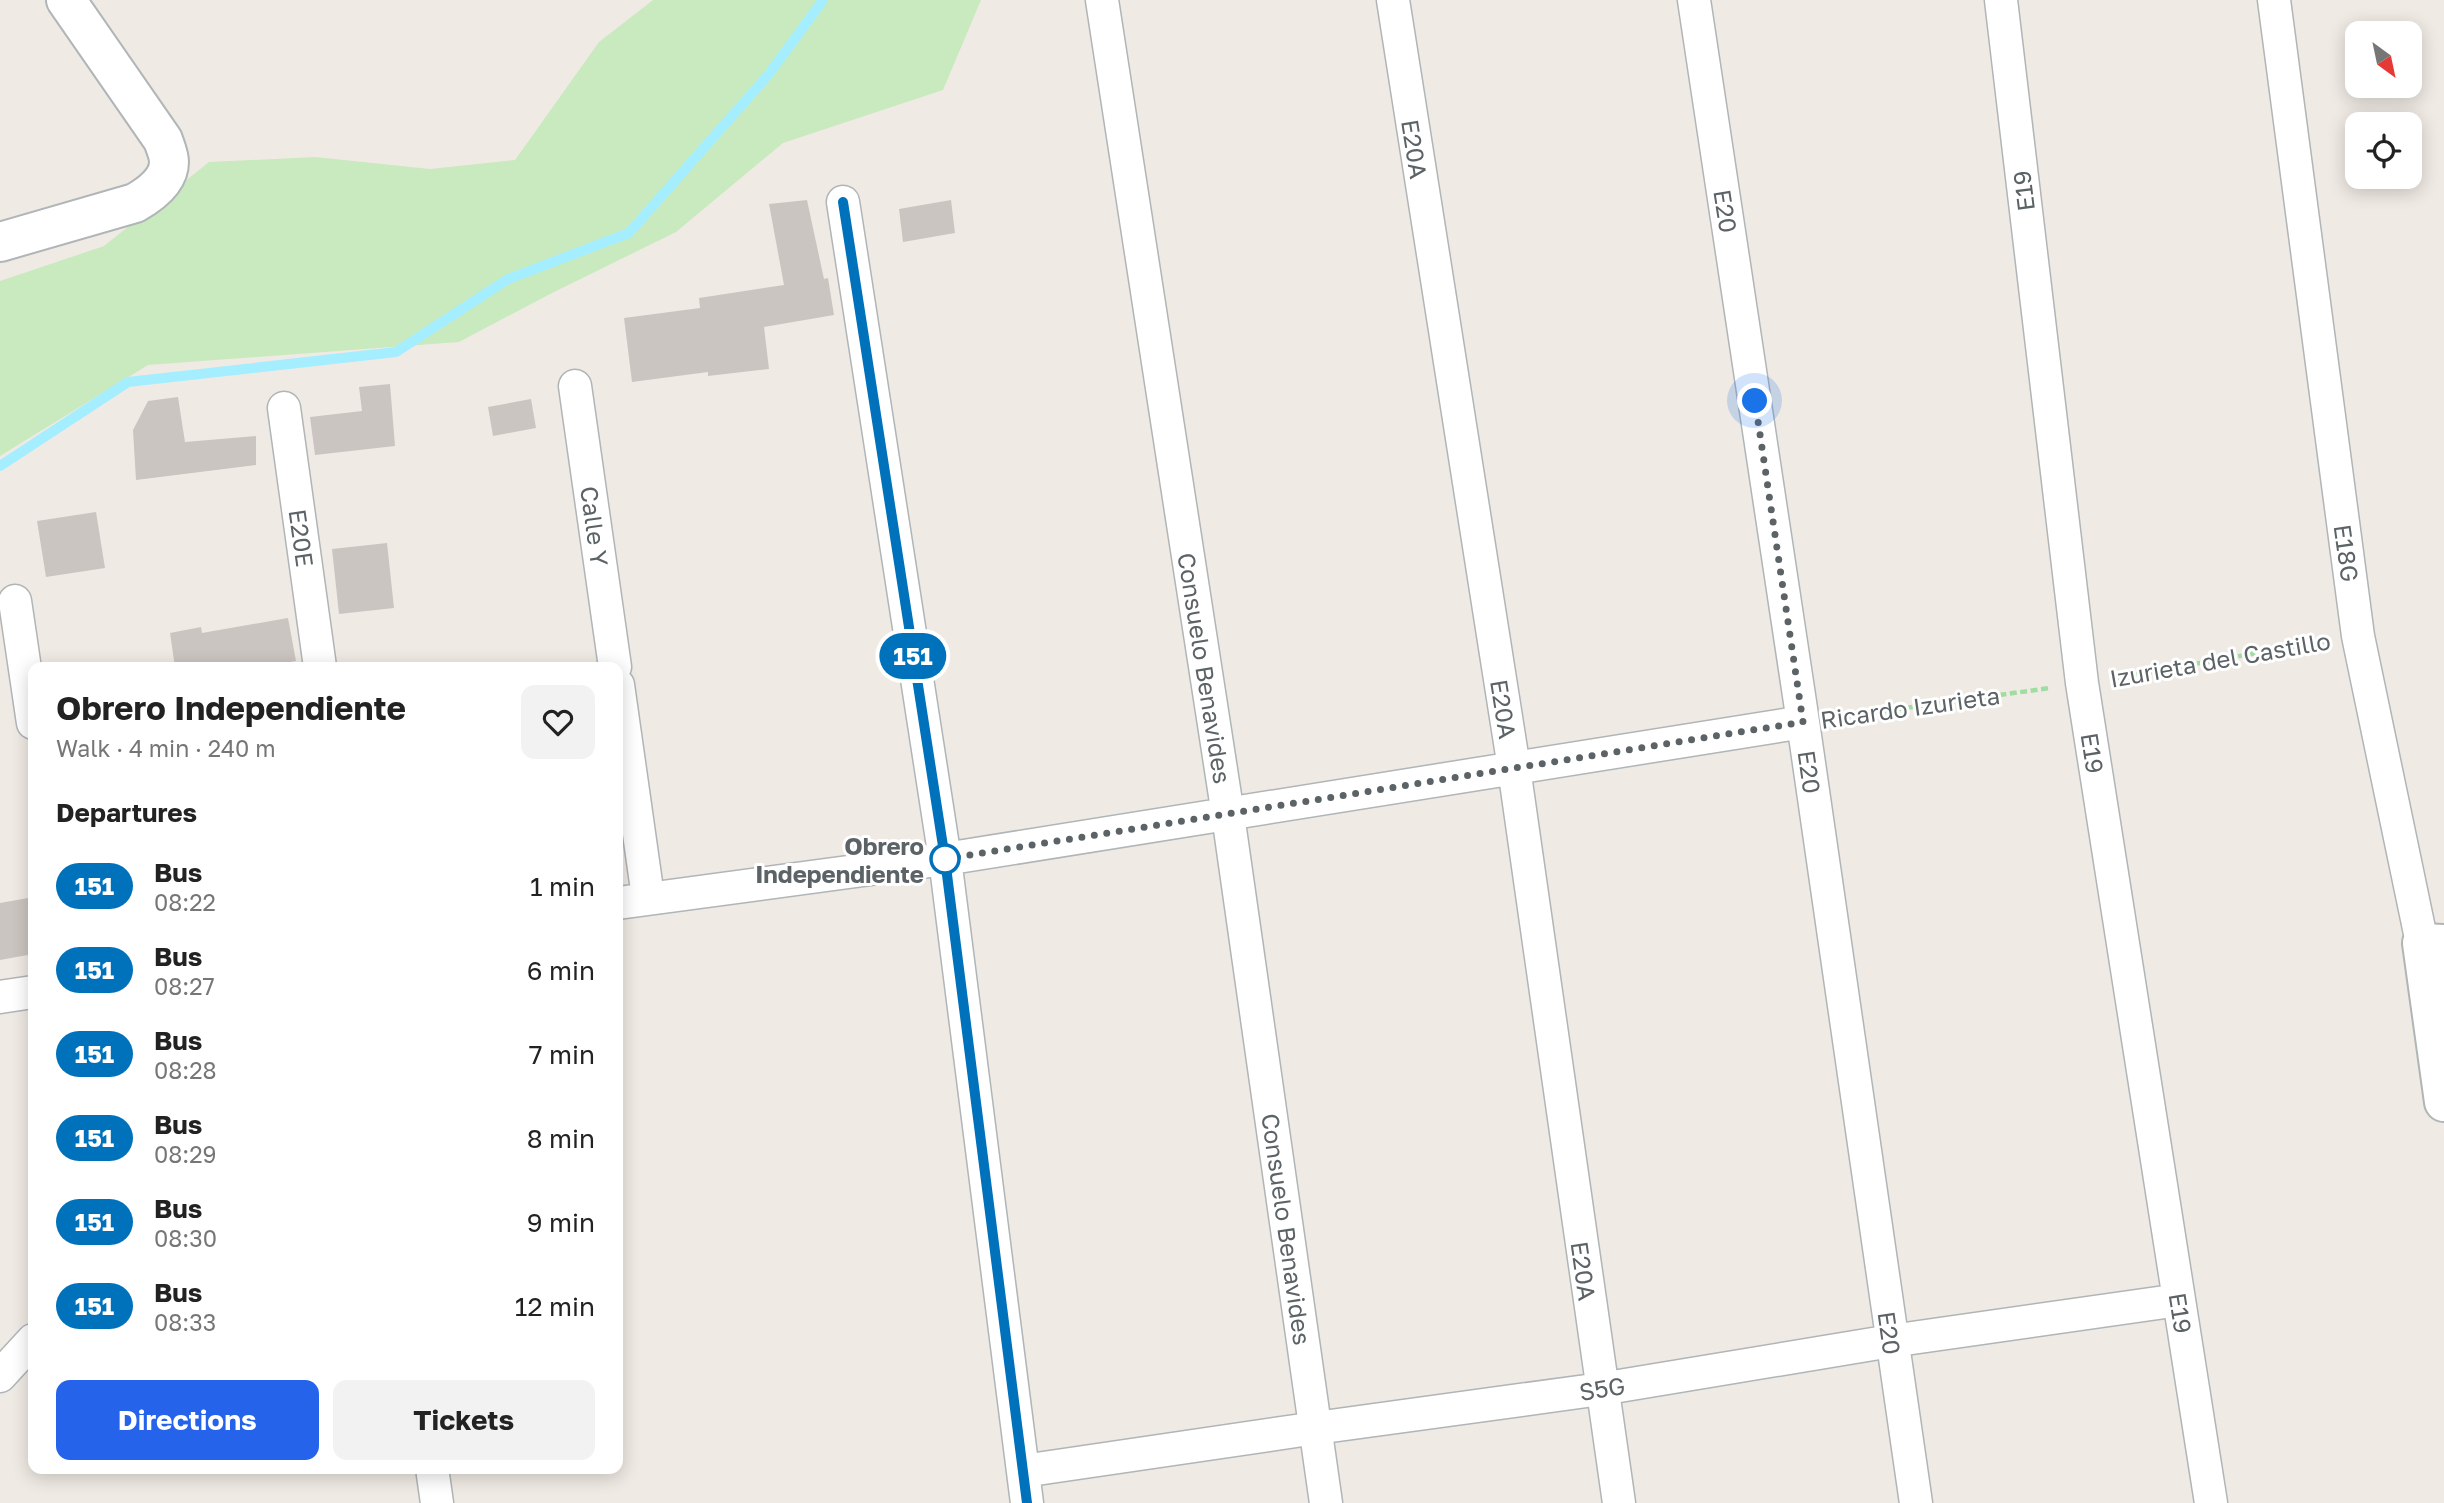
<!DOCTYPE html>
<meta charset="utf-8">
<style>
body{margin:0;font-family:"Golos Text",sans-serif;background:#f2f2f2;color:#222;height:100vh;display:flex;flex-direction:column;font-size:26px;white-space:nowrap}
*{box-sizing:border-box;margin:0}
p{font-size:23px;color:#767676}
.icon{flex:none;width:38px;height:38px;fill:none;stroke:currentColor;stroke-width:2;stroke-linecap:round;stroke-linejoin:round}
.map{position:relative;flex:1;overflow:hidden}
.drawer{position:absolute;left:28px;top:662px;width:595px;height:812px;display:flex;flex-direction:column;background:#fff;border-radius:14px;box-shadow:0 4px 18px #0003}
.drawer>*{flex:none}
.badge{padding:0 14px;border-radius:23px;font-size:24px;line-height:46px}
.needle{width:46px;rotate:147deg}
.fabs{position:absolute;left:2345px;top:21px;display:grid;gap:14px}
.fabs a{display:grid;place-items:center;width:77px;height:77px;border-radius:14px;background:#fff;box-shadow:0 4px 18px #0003;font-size:35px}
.you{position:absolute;width:35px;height:35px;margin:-18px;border:5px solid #fff;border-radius:50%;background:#1a73e8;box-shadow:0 0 0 10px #1a73e833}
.map>.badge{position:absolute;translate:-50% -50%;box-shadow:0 0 0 4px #fff}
h2{padding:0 28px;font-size:26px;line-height:63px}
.round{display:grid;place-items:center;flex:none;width:74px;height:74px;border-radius:14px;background:#f2f2f2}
.headline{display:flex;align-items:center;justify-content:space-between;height:119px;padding:0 28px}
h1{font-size:33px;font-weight:700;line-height:52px}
.cta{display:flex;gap:14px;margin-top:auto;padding:14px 28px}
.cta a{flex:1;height:80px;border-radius:14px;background:#2563eb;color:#fff;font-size:28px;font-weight:700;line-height:80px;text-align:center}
.cta a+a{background:#f2f2f2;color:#222}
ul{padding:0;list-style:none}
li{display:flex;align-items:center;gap:21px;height:84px;padding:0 28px}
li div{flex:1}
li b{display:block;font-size:26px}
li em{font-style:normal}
li .badge{min-width:77px;font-weight:700;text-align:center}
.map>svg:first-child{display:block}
.green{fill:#c9eabe}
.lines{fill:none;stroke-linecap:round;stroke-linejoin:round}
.stream{stroke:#a5eeff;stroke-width:10}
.building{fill:#cbc5c1}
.minor-casing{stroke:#b0b5b8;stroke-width:35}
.tertiary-casing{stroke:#b0b5b8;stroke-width:42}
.path{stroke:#a0dda1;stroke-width:4.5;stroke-dasharray:7 3.5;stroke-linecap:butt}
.minor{stroke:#fff;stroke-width:32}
.tertiary{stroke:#fff;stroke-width:38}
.line-casing{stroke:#fff;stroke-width:16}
.line{stroke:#0072bc;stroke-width:10}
.walk{stroke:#5c6366;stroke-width:7;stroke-dasharray:0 12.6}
.stop-dot{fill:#fff;stroke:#0072bc;stroke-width:3.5}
.labels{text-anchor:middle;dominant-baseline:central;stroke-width:6;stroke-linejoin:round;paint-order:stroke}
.street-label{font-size:24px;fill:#5c6366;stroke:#fff}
.stop-label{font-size:24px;font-weight:bold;fill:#5c6366;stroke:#fff;text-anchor:end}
</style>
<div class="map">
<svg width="2444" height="1503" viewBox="0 0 2444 1503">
<rect width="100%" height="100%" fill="#f0eae4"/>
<path class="green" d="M653,0H981L943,90L783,143L676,232L550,294L459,342L148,365L0,456V281L104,246L209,162L315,157L430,169L515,160L599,42Z"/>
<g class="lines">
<path class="stream" d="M0,466L128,382L396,352L508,279L629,233L769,74L823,0"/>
</g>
<path class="building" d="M807,200L824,279L828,278L834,315L764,327L769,369L708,376V372L632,382L624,318L700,308L699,298L784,285L769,204Z
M951,200L955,233L903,242L899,209Z
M390,384L395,446L315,455L310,417L362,411L359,387Z
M178,397L185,442L256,436V465L136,480L133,430L148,401Z
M531,399L536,428L493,436L488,407Z
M96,512L105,568L46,577L37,521Z
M387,543L394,608L339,614L332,549Z
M288,618L296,661L259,667H175L170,633L201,627L202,633Z
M28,898L33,925V954L0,960V903Z"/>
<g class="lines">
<defs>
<path id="minor" d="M1102,0L1228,815L1326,1503
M1393,0L1514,768L1619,1503
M1694,0L1803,722L1916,1503
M2001,0L2082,683L2211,1503
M2274,0L2358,636L2422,943
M843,202L945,859L1027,1503
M575,386L615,667
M284,408L320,667
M15,601L33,723
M618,685L648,897
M618,903L945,859L1803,722
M0,997L33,992
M0,1376L33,1340
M432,1468L437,1503
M1023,1471L1316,1428L1601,1389L1891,1341L2179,1300"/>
<path id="tertiary" d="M0,242L135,203C149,195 169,181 169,162C169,155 165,146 163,140L66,0
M2444,944L2422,943L2444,1102"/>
</defs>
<use href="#minor" class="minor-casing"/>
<use href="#tertiary" class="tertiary-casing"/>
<path class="path" d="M2114,678L2326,641
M1833,718L2050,688"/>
<use href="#minor" class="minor"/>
<use href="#tertiary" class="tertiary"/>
</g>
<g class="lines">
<defs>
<path id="line" d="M843,202L945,859L1027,1503"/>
</defs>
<use href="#line" class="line-casing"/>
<use href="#line" class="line"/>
<path class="walk" d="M945,859L1803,722L1755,401"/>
</g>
<circle class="stop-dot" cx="945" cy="859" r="14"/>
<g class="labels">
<g class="street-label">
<text transform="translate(1415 149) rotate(81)">E20A</text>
<text transform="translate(2023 191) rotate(-97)">E19</text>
<text transform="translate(1726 211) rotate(81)">E20</text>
<text transform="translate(595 526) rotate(82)">Calle Y</text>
<text transform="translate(302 538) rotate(82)">E20E</text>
<text transform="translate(2347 553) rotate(82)">E18G</text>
<text transform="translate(2220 659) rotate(-10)">Izurieta del Castillo</text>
<text transform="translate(1205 668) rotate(81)">Consuelo Benavides</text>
<text transform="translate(1910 707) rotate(-8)">Ricardo Izurieta</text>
<text transform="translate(1504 709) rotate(81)">E20A</text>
<text transform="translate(2093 753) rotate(81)">E19</text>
<text transform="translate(1810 772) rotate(82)">E20</text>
<text transform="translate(1287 1229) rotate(82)">Consuelo Benavides</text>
<text transform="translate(1584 1271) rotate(82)">E20A</text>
<text transform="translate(2181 1313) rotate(81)">E19</text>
<text transform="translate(1890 1333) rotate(82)">E20</text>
<text transform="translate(1602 1388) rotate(-9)">S5G</text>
</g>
<g class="stop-label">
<text x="924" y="845">Obrero<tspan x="924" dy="28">Independiente</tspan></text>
</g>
</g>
</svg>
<div class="fabs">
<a><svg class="needle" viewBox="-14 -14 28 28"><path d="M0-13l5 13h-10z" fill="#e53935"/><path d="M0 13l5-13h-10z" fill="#767676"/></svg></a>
<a><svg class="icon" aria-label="locate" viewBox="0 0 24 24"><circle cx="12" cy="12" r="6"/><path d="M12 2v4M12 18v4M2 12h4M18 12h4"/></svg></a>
</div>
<div class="you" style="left:1755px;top:401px"></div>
<b class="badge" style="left:913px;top:656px;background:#0072bc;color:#fff">151</b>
<section class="drawer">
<div class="headline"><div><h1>Obrero Independiente</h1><p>Walk · 4 min · 240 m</p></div><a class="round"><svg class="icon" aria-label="heart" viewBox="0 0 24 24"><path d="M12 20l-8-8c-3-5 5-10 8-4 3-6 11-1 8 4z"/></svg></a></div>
<h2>Departures</h2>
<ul>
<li><span class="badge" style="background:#0072bc;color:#fff">151</span><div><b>Bus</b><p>08:22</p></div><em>1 min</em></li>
<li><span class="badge" style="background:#0072bc;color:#fff">151</span><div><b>Bus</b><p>08:27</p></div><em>6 min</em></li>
<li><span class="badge" style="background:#0072bc;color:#fff">151</span><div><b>Bus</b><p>08:28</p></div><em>7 min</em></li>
<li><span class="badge" style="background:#0072bc;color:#fff">151</span><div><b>Bus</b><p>08:29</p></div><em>8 min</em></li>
<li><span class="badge" style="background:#0072bc;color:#fff">151</span><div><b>Bus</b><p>08:30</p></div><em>9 min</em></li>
<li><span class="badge" style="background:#0072bc;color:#fff">151</span><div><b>Bus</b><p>08:33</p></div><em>12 min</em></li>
</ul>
<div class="cta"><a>Directions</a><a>Tickets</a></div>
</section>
</div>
